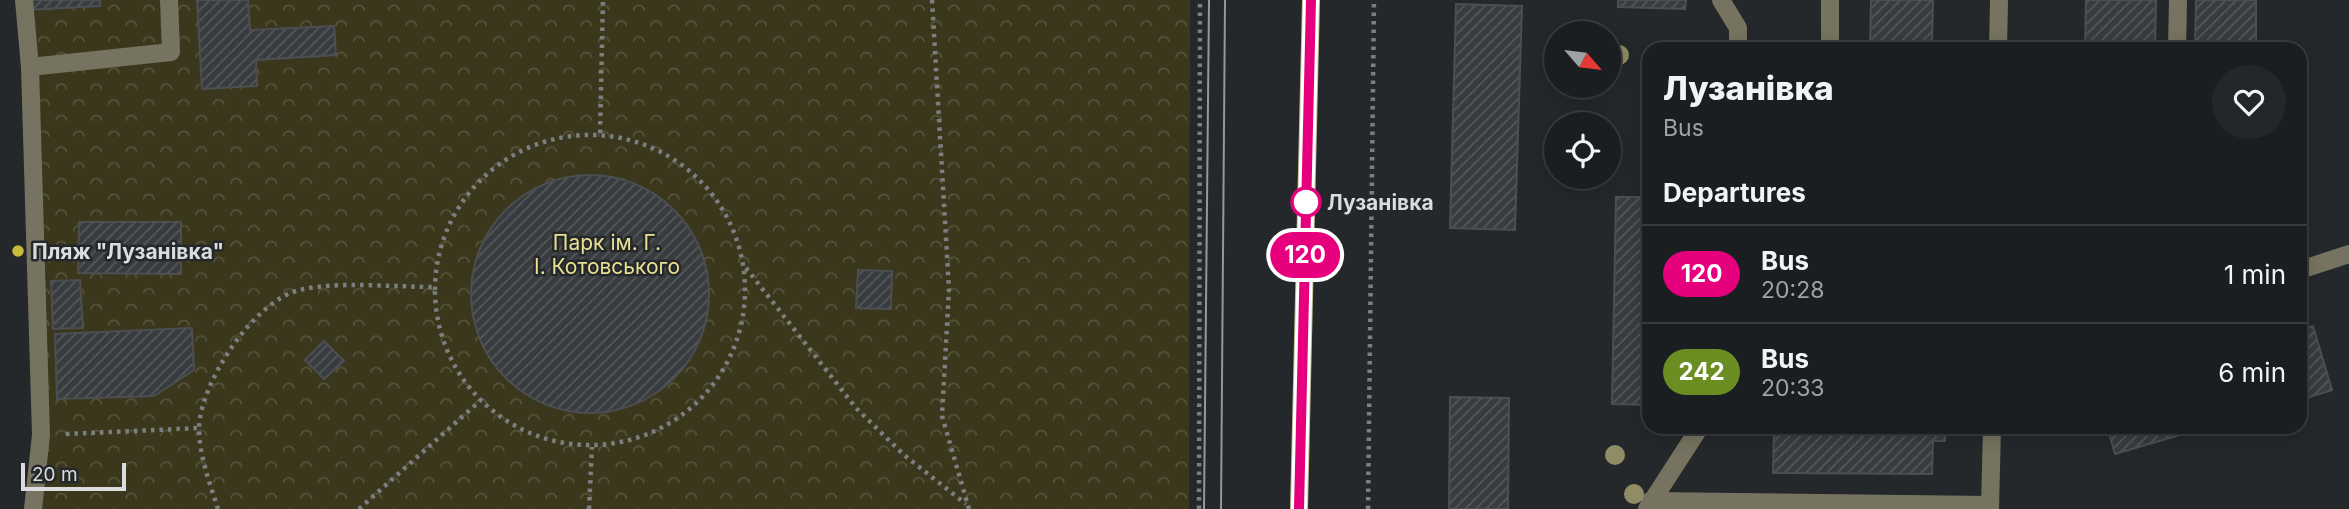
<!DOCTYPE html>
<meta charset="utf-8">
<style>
body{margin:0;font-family:Inter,sans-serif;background:#242729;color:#f1f3f6;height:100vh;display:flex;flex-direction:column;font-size:26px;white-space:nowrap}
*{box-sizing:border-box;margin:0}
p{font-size:23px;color:#a0a2a5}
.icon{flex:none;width:38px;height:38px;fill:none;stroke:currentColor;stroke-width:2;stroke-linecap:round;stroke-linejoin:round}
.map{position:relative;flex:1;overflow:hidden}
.drawer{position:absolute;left:1642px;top:42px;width:665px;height:392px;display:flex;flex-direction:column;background:#1b1e20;border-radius:21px;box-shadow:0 4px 18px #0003,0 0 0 2px #393c3e}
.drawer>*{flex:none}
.badge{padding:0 14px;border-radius:23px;font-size:24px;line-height:46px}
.needle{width:46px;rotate:118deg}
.fabs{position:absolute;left:1544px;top:21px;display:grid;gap:14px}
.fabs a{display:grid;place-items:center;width:77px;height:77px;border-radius:50%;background:#1b1e20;box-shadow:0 4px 18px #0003,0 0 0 2px #393c3e;font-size:35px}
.scale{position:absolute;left:21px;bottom:18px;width:105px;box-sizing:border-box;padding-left:7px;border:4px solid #dadcdd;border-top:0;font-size:19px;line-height:24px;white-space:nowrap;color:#dadcdd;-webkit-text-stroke:5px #24282a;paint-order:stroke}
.map>.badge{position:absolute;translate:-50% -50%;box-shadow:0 0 0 4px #fff}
h2{padding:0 21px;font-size:26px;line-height:63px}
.round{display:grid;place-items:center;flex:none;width:74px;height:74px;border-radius:37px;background:#242729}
.overview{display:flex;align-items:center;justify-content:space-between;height:119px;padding:0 21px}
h1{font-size:33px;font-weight:800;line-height:52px}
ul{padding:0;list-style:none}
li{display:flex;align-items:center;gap:21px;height:98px;padding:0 21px;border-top:2px solid #393c3e}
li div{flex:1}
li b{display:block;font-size:26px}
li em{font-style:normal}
li .badge{min-width:77px;font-weight:700;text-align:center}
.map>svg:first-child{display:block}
.park{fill:url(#park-crowns)}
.building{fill:url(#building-hatch);stroke:#4c4f52;stroke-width:2}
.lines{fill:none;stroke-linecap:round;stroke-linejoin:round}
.path{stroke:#7c7f80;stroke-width:4.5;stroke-dasharray:3.5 5;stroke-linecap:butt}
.minor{stroke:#767460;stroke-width:18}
.major{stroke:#c5c197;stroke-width:18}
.tram{stroke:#959799;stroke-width:2}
.tree{fill:#908d64}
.line-casing{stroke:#fff;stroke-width:16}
.line{stroke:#e6007e;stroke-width:10}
.stop-dot{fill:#fff;stroke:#e6007e;stroke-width:3.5}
.poi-dot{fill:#caba3a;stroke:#24282a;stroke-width:2.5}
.labels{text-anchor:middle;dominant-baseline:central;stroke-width:5;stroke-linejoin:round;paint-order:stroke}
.stop-label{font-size:21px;font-weight:bold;fill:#dadcdd;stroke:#24282a;text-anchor:start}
.park-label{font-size:21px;fill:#e8df93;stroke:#24282a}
.poi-label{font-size:21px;font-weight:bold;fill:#dadcdd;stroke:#24282a;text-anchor:start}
</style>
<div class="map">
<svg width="2349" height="509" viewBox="0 0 2349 509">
<defs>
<pattern id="park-crowns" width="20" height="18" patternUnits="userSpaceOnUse" patternTransform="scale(1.75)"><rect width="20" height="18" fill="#3a371c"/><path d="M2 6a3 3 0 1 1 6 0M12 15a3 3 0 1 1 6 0" fill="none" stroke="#56533d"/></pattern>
<pattern id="building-hatch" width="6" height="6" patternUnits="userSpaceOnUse" patternTransform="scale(1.75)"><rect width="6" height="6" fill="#393c3f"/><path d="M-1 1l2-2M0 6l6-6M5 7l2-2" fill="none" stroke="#55585a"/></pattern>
</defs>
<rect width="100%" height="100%" fill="#24282a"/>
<path class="park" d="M24,0H1190L1189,509H33L41,435Z"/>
<path class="building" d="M28,0H100V6L28,10Z
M197,0H248L250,30L334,26L336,55L256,60L257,86L202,89Z
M1618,0H1686L1685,9L1618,7Z
M1871,0H1933L1932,49H1870Z
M2086,0H2156L2155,49H2085Z
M2196,0H2256V49H2195Z
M1456,4L1522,6L1515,230L1450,228Z
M471 294a119 119 0 1 1 238 0a119 119 0 1 1-238 0Z
M1616,197H1648V405L1612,404Z
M79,222H181V274L78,273Z
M858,270L892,271L891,309L856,308Z
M80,280L83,328L53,329L51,281Z
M2313,326L2332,390L2300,400V330Z
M192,328L194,370L154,396L57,399L55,334Z
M324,341L344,361L324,379L305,360Z
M1450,397L1509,398L1508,509H1449Z
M1774,427H1946L1945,441H1933L1932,474L1773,473Z
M2107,427H2207L2115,454Z"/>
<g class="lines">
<path class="path" d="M932,0L949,289L942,416L969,509
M600,133L603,0
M435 290a155 155 0 1 1 310 0a155 155 0 1 1-310 0Z
M746,268L856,408L904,455L966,504
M66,434L199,428
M218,509C210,484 200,458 199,431C198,385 254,300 300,290C336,281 395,287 434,287
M359,509L481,400
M589,509L592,447
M1199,509L1200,0
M1368,509L1374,0"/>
<path class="minor" d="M24,0L30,67L41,435L33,509
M1721,0L1738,28V49
M1830,49V0
M1998,49L1999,0
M2177,49L2178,0
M30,67L171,52L169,0
M2300,270L2349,254
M1650,501L1990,505
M1647,509L1700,427
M1990,509L1992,427"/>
<path class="major" d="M1299,509L1311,0"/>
<path class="tram" d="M1204,509L1209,0
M1221,509L1225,0"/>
</g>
<g class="tree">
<circle cx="1619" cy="55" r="10"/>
<circle cx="1615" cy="455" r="10"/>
<circle cx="1634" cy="494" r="10"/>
</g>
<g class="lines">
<defs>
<path id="line" d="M1299,509L1311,0"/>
</defs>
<use href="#line" class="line-casing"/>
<use href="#line" class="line"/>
</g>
<circle class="stop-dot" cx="1306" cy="202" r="14"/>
<circle class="poi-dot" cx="18" cy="251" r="7"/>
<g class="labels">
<g class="stop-label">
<text x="1327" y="202">Лузанівка</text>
</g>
<g class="park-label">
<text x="607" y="242">Парк ім. Г.<tspan x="607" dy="24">І. Котовського</tspan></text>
</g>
<g class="poi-label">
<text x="32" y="251">Пляж "Лузанівка"</text>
</g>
</g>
</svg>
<div class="fabs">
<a><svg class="needle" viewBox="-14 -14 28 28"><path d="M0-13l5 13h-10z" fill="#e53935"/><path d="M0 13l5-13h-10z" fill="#a0a2a5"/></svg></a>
<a><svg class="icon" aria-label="locate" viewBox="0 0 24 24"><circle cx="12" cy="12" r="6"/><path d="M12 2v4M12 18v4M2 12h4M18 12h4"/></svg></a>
</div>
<div class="scale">20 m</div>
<b class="badge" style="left:1305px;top:255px;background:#e6007e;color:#fff">120</b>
<section class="drawer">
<div class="overview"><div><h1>Лузанівка</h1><p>Bus</p></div><a class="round"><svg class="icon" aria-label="heart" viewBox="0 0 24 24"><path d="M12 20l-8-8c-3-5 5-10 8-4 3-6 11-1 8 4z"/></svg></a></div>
<h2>Departures</h2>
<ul>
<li><span class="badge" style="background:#e6007e;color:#fff">120</span><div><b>Bus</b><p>20:28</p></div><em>1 min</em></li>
<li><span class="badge" style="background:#6b8e23;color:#fff">242</span><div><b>Bus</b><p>20:33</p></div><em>6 min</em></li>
</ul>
</section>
</div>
